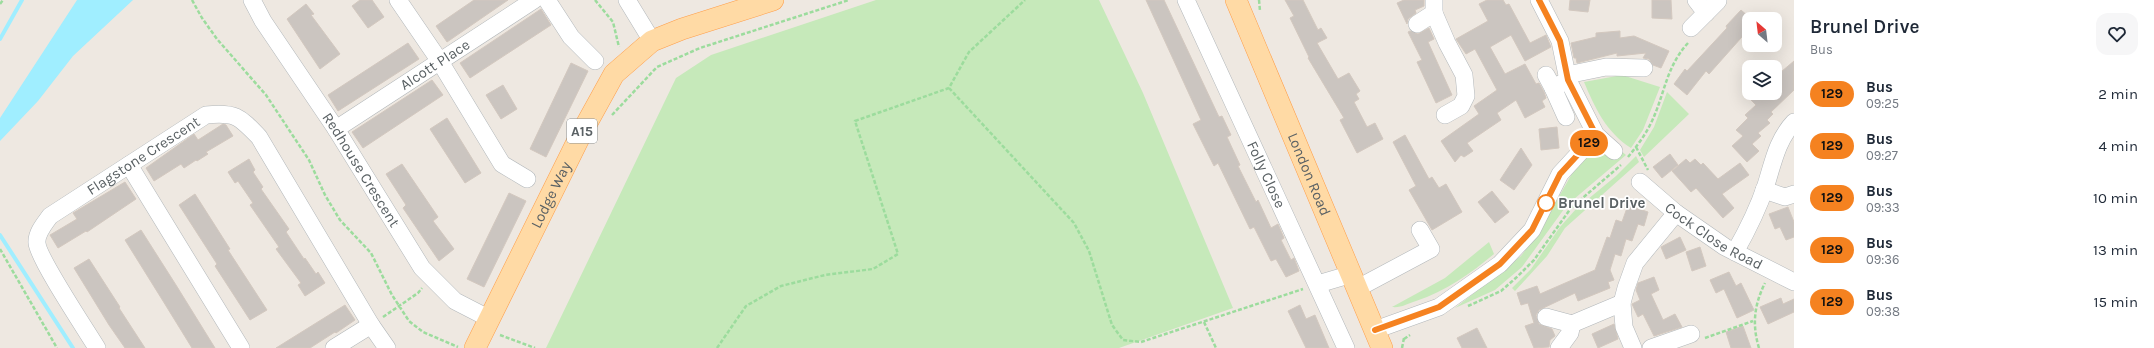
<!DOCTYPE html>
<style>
body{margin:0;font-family:Karla,sans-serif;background:#f6f6f7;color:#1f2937;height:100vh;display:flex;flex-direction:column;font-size:15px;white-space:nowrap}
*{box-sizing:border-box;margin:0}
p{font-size:13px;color:#747a83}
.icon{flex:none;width:22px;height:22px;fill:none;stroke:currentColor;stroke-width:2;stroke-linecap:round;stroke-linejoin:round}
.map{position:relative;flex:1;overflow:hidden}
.side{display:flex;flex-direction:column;background:#fff;width:360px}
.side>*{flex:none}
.badge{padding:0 8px;border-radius:13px;font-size:14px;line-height:26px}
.needle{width:26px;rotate:332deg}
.buttons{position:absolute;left:1742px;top:12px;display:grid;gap:8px}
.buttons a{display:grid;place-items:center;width:40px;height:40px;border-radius:8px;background:#fff;box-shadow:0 4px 16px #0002;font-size:20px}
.map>.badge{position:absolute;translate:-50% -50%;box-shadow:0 0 0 2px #fff}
.round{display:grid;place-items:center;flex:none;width:42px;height:42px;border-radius:12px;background:#f6f6f7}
.summary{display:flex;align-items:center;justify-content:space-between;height:68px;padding:0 16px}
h1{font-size:19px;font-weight:600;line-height:30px}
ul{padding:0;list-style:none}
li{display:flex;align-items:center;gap:12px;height:52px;padding:0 16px}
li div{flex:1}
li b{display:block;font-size:15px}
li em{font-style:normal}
li .badge{min-width:44px;font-weight:700;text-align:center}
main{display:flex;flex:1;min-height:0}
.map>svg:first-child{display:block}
.green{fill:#c6e9ba}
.water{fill:#a0eeff}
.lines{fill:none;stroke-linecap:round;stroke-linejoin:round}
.stream{stroke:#a0eeff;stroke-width:4}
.building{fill:#cbc5c0;stroke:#d3c8bf}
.minor-casing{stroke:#b2b7ba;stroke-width:18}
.major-casing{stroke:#ff9e49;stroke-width:22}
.path{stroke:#9cdc9d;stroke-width:2.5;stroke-dasharray:4 2;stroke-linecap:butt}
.minor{stroke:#fff;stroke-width:17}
.major{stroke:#ffdaa5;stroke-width:21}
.line-casing{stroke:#fff;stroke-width:9}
.line{stroke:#f58220;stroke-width:6}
.stop-dot{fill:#fff;stroke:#f58220;stroke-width:2}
.labels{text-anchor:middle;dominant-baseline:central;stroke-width:3.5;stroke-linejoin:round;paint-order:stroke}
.shield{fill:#fff;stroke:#8c9092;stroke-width:1}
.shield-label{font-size:14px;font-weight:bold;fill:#5a6164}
.street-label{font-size:15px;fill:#5a6164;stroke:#fff}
.stop-label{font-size:15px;font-weight:bold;fill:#5a6164;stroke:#fff;text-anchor:start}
</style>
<main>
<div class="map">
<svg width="1794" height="348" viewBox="0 0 1794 348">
<rect width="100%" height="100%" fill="#eee8e1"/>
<path class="green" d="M876,0H1099L1143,93L1233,308L1119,348H546L676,78L711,55Z
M1622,75L1660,87L1643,130L1631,148C1606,132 1595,108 1584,82Z
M1667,92L1689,114L1644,157L1640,150L1654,127Z
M1620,150L1626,155L1567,205L1522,267L1495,290L1455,308L1521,256L1540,230L1574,170L1590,153H1601L1612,156Z
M1636,156L1639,162L1565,228L1547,256L1515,291L1512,288L1531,269L1560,227L1576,209L1616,176Z
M1489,242L1494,254C1470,274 1446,291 1416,301C1407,304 1401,308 1392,307L1445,278Z"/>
<path class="water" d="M77,0H133L73,56L38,101L0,141V118Z"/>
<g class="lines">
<path class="stream" d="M0,39L22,0
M0,235L73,348"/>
</g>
<path class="building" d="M360,0H372L384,17L368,28L352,6Z
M474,0H508L447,42L436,26Z
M1146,0H1164L1219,117L1222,116L1231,135L1227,137L1240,165L1238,166L1256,202L1258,200L1271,228L1278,224L1284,238L1281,240L1291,260L1294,258L1299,271L1286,277L1276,259L1271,261L1254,227L1250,229L1218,163L1214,166L1193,124L1201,120Z
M1285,0H1303L1318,30L1321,28L1327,38L1317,43L1338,79L1349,73L1360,91L1356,94L1359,99L1354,102L1367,127L1375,123L1383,139L1357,153L1340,120L1344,118L1308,58L1309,57L1290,18L1294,16Z
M1404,0H1424V6L1415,10L1416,13L1408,19L1407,24L1397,3Z
M1487,0H1503L1506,5L1509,4L1530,43L1546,35L1551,47L1525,61L1511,35L1490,47L1505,74L1525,64L1536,84L1539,83L1544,92L1546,98L1542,101L1545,107L1525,118L1516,100L1497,113L1501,120L1467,143L1473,151L1464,157L1461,155L1455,162L1441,141L1479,114L1474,106L1497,90L1475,49L1466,54L1456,39L1488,21L1479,4Z
M1570,0H1590L1588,12L1569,10Z
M1652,0H1671L1672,19L1652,18Z
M306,4L314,14L311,15L340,54L320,69L287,19Z
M541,9L551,25L470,78L460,63Z
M1741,10L1749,17V29L1709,74L1706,71L1687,95L1674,84L1685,69L1687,71L1727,28L1726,26Z
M1429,28L1434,39L1428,42L1452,95L1436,103L1417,62L1422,60L1408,32L1410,31L1418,34Z
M1620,31V38L1634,36L1669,51L1661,68L1653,65L1649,59L1643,58L1646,53L1617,56V53L1577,63L1576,58H1574L1571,43L1596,37V33Z
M408,43L419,59L338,111L328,95Z
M1794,61V90L1771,112L1773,114L1767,120L1770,123L1758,133L1761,136L1752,144L1759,151L1747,162L1732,146L1743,136L1736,130L1748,118L1745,115L1756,105L1751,100L1758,93H1775V77Z
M571,63L588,71L546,157L530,149Z
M432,80L443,95L363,148L352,132Z
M503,85L517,109L501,119L486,95Z
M447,118L481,173L465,183L430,129Z
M223,124L226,125L233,136L206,152L208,154L197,161L196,160L184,168L181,164L154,181L146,168L194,134L198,140Z
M1557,127L1559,148L1541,150L1539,129Z
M1405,135L1429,179L1432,177L1439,188L1446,184L1462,212L1432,230L1409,190L1416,186L1393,142Z
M1521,148L1532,165L1514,190L1500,180Z
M1670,154L1678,165L1662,178L1653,167Z
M249,159L255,170L253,172L263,187L261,189L289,229L286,232L304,259L305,258L316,274L318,272L325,283L305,296L298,285L301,283L276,249L279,247L250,205L253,203L238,181L235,183L228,172Z
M1686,159L1690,163L1695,159L1701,165L1703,163L1718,179L1740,163L1749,175L1722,194L1734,208L1723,218L1696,188L1691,192L1672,171Z
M402,164L438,217L433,221L454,249L439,261L403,208L406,205L386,174Z
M125,182L136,199L87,232L86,231L58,248L50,235L77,219L73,213Z
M1492,191L1509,212L1495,223L1478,202Z
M509,193L526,201L484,287L467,279Z
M195,194L230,249L228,250L267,310L250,320L215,266L217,264L179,205Z
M1628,205L1648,212L1644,226L1638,224L1632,241L1626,239L1621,256L1615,254L1610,270L1614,280L1608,282L1610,288L1578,301L1575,293L1539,310L1536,315L1539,324L1552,329L1555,336L1550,340L1549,347L1534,348L1525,326L1534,323L1528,303L1521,305L1517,293L1537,286L1540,294L1595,270L1607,237L1610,238L1616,220L1622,222Z
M1788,207L1794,222V237L1786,240L1780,227L1775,229L1769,214Z
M141,230L176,285L215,348H192L163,301L125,240Z
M1680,237L1686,250L1666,259L1661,247Z
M1700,247L1706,266L1692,271L1686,252Z
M89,259L120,307L119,308L145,348H125L109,325L74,268Z
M1729,272L1736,286L1741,283L1754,310L1737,318L1724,289L1716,293L1710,280Z
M1654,277L1659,290L1651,294L1663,320L1675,314L1682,327L1654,336L1643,314L1638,317L1632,304L1640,300L1636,290L1638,283Z
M1781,298L1783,304L1794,299V312L1768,324L1760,307Z
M345,305L355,320L336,333L335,332L310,348H276Z
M1300,305L1306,319L1315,315L1329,348H1306L1288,311Z
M1614,324L1618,339L1598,348L1592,334Z
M1743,326L1751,348H1731L1726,332Z
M1477,328L1487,348H1462L1457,338Z"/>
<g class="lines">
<defs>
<g id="minor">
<path id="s1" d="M252,0L263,21L336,129L422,268L455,301L490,319"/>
<path d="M398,0L439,60L502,164L527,179"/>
<path d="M547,0L571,37L595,61"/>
<path d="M627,0L652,41"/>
<path id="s2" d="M1186,0L1346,348"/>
<path d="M1539,0L1560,41L1568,80L1596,135L1614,151"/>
<path d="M1696,0L1706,13"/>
<path d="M1434,13L1447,43L1464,75L1466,96L1461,106L1445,115"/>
<path d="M1417,24L1434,13V0"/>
<path d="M1691,28L1718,1"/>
<path d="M1546,75L1553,88L1568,80"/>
<path d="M1567,75L1606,67L1644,68"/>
<path d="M1553,88L1566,117"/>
<path id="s3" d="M336,129L534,0"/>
<path d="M129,165L241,348"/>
<path id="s4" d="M1640,182L1676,213L1725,247L1794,282"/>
<path d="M1764,190L1785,197L1794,194"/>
<path d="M1735,252C1747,231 1758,209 1766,185C1773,163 1777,140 1794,122"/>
<path d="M1318,284L1352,274"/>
<path d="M1358,288L1431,249L1420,230"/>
<path d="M1546,317L1572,324"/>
<path d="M1572,324L1622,303"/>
<path d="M1375,330L1439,307L1500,264L1532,230L1560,174L1596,135"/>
<path id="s5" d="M97,348C86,330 38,258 37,243C36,233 45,223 50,216L206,115C235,112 239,116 259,137L371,325L387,348"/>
<path d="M334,348L371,325"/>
<path d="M1559,348L1570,333L1572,324"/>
<path d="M1633,348L1624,327L1622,303L1626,288L1635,263L1676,213"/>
<path d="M1651,348L1691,334"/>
</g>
<g id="major">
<path id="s6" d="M1236,0L1382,348"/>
<path id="s7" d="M475,348L582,132L614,74L652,41L682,29L773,0"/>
</g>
</defs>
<use href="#minor" class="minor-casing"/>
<use href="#major" class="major-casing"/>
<path class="path" d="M192,0L202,18L217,39L266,95L309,160L325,195L340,220L371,253L392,295L409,321L423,332L458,347
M595,0L613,22L619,47
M1259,0L1260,11
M0,4L3,0
M949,88L1074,223L1089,251L1112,325L1123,340L1141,342L1303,289
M612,115L657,67L700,48L849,0
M1636,147L1648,170
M1628,157C1637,146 1646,134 1652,121C1665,93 1666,67 1688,43
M0,249L57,348
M1468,306L1501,291L1518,276L1534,260L1571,208L1621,165
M383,317L418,293L422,288
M1204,322L1216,348
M500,335L535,348
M1705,338L1753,321
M1404,339L1410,335
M717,348L746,306L781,286L825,275L873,269L898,254L855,121L949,88L969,52L1025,0
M1402,348L1404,338
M1759,348C1752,325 1754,305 1765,283"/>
<use href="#minor" class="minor"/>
<use href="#major" class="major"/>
</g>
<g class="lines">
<defs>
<path id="line" d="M1375,330L1439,307L1500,264L1532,230L1560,174L1596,135L1568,80L1560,41L1539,0"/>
</defs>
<use href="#line" class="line-casing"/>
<use href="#line" class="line"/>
</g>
<circle class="stop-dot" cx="1546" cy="203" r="8"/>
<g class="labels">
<rect class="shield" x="567" y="119" width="30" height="24" rx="3"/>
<g class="shield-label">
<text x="582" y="131">A15</text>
</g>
<g class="street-label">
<text stroke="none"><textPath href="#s3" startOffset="118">Alcott Place</textPath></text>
<text stroke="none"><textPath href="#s5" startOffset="263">Flagstone Crescent</textPath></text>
<text stroke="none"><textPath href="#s1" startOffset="202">Redhouse Crescent</textPath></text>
<text stroke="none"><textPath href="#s6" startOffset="189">London Road</textPath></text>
<text stroke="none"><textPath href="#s2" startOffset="192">Folly Close</textPath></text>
<text stroke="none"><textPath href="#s7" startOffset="171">Lodge Way</textPath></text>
<text stroke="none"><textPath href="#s4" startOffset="92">Cock Close Road</textPath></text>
</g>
<g class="stop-label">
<text x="1558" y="203">Brunel Drive</text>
</g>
</g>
</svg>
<div class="buttons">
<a><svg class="needle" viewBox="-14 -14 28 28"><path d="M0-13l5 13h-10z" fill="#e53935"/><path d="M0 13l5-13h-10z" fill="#747a83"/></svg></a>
<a><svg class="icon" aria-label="layers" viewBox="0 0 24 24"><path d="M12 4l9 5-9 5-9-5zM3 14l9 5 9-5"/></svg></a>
</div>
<b class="badge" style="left:1589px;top:143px;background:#f58220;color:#111">129</b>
</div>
<section class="side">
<div class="summary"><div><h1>Brunel Drive</h1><p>Bus</p></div><a class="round"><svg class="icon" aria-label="heart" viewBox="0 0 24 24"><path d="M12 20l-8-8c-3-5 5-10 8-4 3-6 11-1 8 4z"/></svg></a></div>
<ul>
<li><span class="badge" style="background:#f58220;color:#111">129</span><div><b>Bus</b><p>09:25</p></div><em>2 min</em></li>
<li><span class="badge" style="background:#f58220;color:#111">129</span><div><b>Bus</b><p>09:27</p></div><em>4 min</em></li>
<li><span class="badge" style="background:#f58220;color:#111">129</span><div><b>Bus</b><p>09:33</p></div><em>10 min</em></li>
<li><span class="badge" style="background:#f58220;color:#111">129</span><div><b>Bus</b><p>09:36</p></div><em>13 min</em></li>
<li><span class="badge" style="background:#f58220;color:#111">129</span><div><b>Bus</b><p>09:38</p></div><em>15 min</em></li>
</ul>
</section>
</main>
